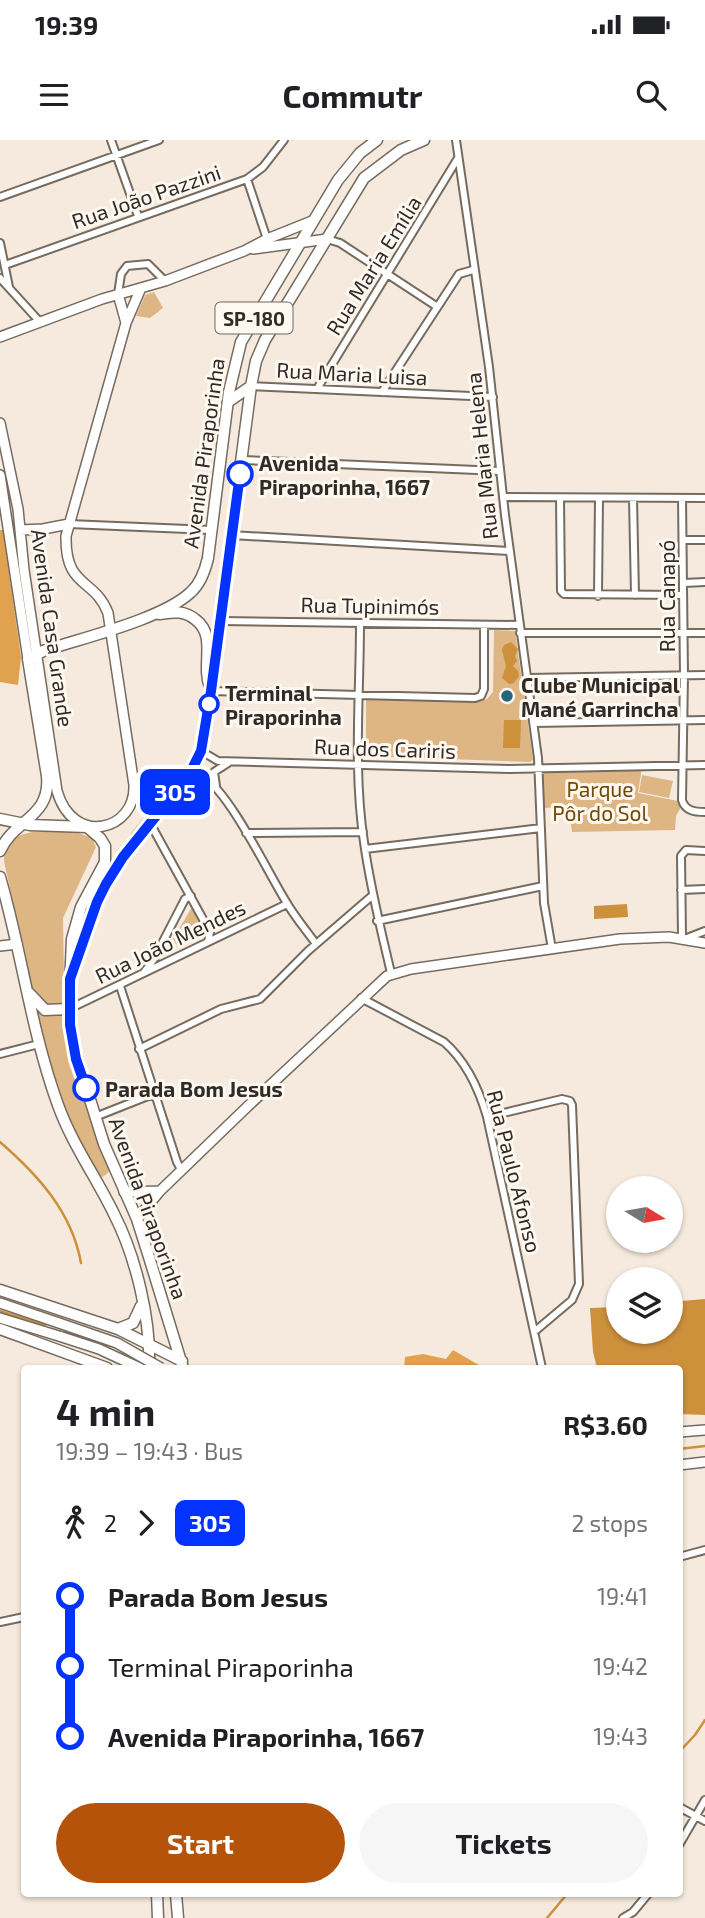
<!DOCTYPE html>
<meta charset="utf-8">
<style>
body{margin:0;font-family:"Exo 2",sans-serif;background:#f6f6f6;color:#202124;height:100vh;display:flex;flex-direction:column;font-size:26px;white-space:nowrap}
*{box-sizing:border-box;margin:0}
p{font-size:23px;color:#757577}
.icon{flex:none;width:38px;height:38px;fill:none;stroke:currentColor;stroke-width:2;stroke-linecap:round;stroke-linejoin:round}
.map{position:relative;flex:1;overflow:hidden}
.details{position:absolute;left:21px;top:1225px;width:662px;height:532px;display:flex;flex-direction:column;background:#fff;border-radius:7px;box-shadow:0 2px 5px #0004}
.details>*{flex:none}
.badge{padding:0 14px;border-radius:10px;font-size:24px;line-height:46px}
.needle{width:46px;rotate:101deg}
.buttons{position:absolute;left:606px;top:1036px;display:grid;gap:14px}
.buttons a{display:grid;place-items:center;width:77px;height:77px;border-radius:50%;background:#fff;box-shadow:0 2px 5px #0004;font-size:35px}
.map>.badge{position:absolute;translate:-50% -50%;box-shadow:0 0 0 4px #fff}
.legs{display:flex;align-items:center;gap:10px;height:77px;padding:0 35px;font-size:23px}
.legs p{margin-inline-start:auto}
.overview{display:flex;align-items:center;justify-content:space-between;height:119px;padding:0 35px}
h1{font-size:38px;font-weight:700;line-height:52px}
.cta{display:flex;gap:14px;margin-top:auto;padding:14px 35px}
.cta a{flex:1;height:80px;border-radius:42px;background:#b45309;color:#fff;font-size:28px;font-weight:700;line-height:80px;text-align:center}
.cta a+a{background:#f6f6f6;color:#202124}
ul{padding:0 35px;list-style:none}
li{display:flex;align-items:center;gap:24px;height:70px;font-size:26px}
li i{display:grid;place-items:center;width:10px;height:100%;margin:0 9px;background:currentColor}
li i::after{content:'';width:18px;height:18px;margin:-9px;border:5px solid;border-radius:50%;background:#fff}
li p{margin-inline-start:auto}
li:first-child i{background:linear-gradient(#0000 50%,currentColor 0)}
li:last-child i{background:linear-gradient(currentColor 50%,#0000 0)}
.status{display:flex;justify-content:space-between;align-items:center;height:49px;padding:0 35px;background:#fff;direction:ltr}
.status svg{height:19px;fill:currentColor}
header{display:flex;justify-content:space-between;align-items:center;height:91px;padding:0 35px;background:#fff;font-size:32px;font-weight:700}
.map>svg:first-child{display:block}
.green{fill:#deb684}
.forest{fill:#e0a24e}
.water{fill:#cd903b}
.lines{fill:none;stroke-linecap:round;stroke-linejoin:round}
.stream{stroke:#cd903b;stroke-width:2.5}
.street-casing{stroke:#756b5f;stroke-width:10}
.secondary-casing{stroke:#756b5f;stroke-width:12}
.primary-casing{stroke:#756b5f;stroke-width:13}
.street{stroke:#fff;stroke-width:6}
.secondary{stroke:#fff;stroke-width:9}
.primary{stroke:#fff;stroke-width:10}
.secondary-bridge-casing{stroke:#756b5f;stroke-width:12;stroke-linecap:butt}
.secondary-bridge{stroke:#fff;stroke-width:9}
.line-1-casing{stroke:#fff;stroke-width:16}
.line-1{stroke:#0432ff;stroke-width:10}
.stop-1-dot{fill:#fff;stroke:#0432ff;stroke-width:3.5}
.poi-dot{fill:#26667b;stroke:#fff8f0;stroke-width:2.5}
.labels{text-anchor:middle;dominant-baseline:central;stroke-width:6;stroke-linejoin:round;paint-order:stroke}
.shield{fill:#fff8f0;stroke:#6d6863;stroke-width:2}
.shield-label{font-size:19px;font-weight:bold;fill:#2f2b26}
.street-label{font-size:21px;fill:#2f2b26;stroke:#fff8f0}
.stop-label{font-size:21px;font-weight:bold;fill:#2f2b26;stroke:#fff8f0;text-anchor:start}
.poi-label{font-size:21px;font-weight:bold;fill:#2f2b26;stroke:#fff8f0;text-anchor:start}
.park-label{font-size:21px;fill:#724a05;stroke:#fff8f0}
</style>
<div class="status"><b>19:39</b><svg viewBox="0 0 49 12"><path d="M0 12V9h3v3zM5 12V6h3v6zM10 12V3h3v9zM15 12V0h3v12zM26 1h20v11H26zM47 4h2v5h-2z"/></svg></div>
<header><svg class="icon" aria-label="menu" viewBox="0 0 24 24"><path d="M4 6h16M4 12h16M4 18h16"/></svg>Commutr<svg class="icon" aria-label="search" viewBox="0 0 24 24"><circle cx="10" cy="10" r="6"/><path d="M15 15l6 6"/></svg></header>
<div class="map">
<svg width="705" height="1778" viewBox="0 0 705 1778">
<rect width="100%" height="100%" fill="#f5eadd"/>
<path class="green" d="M154,152L163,168L150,178L136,176L145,155Z
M494,490L515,491L533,620L530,622L366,616V559L479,561L487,559L493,552Z
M187,627L133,697L130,696L131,693Z
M642,627L638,653L678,661L681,667L676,676L675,690L572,692L569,667L544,668L543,632Z
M642,635L673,641L669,658L639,652Z
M73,691L92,698L96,707L63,778L65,899L95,993L110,1031L103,1037L93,1032L65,974L46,915L4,721C4,685 47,692 73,691Z
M192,767L205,794L178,807L173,799Z"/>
<path class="forest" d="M0,390H3L21,517L18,545L0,542Z
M453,1210L484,1228H404L405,1217L423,1214L446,1219Z"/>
<path class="water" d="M511,502L518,509L515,516L517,521L513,526L518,531L519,536L514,543L509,544L502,538L506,526L502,510L504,505Z
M504,580H521L520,608H503Z
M627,764L628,777L594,779V766Z
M705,1159V1275L679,1274V1228H597L593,1212L590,1168L618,1167V1192H670V1162Z"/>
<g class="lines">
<path class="stream" d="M0,1002C38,1035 72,1072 81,1123
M0,1171L45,1185
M679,1309L705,1306
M679,1612L695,1595L705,1580
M547,1778L567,1754"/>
<defs>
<path id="street" d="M111,0L138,76
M456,0L489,227L505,375L538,618L544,763L552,809
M247,39L267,99
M0,57L159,0
M327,99L340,103L436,166
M0,103L9,147
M5,125L247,39L263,27L284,0
M0,138L40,182
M118,154L121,134L127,126L148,124L165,141
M251,246L493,257
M317,249L458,18
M382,252L459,134L473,130
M242,320L500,331
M503,357L705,358
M560,358L561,451L564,454L683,455
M633,358L635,455
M682,358L684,535L682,660C685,671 695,672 705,672
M69,384L211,390
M231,395L509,411
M684,400H705
M684,443L705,442
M598,456L599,358
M220,481L519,485
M360,483C360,555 353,631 364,702C370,747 381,790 391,833
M520,493H705
M527,538L705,535
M211,551L475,558L481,556L484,549V485
M534,583L705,580
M201,611L218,621L509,629L705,625
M189,635H202C231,655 265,727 285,760C294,776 306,790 316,804
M216,646L214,632L228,623
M150,683L210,792L208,802
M246,693L363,692
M365,709L541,688
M681,750L705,749
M377,781L543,746
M682,798L681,716L686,710L705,711
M687,798L705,791
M145,831L154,819L185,759L191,756
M120,846L177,1022L182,1031
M361,858L444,902C467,922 479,949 487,977L542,1228
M69,869L287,764
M139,909L221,869L260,859L308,811L373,755
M0,914L39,904
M95,977L153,954
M487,977L562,959L570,961L572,965L579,1144L572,1160L534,1192
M679,1417L705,1410
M0,1482L24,1477
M679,1667L705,1681
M679,1705L705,1660
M623,1778L633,1772L648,1754"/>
<path id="secondary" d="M253,109L327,99
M118,154L126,183
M0,197L102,159L165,141L244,111L267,99L312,81
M0,283L18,369L24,430L57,651C73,707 136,691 134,645L108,473C94,437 65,449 66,396L126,183L141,148
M0,335L28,519
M20,390L43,389L69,384
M0,806L17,804
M124,1052L160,1051
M137,1079L160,1051L247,967L387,836L411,829L620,799L669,797L705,803
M0,1163L59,1183
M0,1178L62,1197
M679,1292L705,1290
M679,1325L705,1322"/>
<path id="primary" d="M228,262L251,246
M159,474C174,472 184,470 196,480C217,496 201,525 210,547
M0,679L30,685L87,687L100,698L105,706V722L81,767L72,799L69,869L72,902L104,1004L137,1079L149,1117L183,1228
M0,711C14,679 51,678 47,636L28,519L43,511C82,498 163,479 191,452C201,443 205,431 208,418L229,252L241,202L338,40L360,13L377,0
M0,737C22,813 31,891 58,965C72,1004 96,1037 114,1074C136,1117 151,1180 149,1228
M70,839L97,762L106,744L123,717L189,635L201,611L211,551L251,246L256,221L265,200L364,38L401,10L424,0
M29,853L45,870L69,869
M0,1150L118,1189L182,1221
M0,1189L107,1228
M118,1189L133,1183L141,1166
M157,1754L158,1778
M176,1754L178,1778"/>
</defs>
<use href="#street" class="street-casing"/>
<use href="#secondary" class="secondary-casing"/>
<use href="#primary" class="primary-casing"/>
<use href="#street" class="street"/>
<use href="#secondary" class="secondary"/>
<use href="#primary" class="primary"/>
<defs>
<path id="secondary-bridge" d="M59,1183L117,1203L161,1228
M62,1197L99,1209L140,1228"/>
</defs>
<use href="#secondary-bridge" class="secondary-bridge-casing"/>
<use href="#secondary-bridge" class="secondary-bridge"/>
</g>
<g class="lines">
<defs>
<path id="line-1" d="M86,948L76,919L70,885V839L97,762L106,744L123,717L189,635L201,611L211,551L240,334"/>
</defs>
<use href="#line-1" class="line-1-casing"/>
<use href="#line-1" class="line-1"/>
</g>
<g class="stop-1-dot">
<circle cx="240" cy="334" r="12"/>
<circle cx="209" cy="564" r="9"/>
<circle cx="86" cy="948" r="12"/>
</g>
<circle class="poi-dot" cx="507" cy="556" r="7"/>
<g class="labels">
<rect class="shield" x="215.5" y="162.5" width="77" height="31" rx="5"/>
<g class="shield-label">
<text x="254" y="178">SP-180</text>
</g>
<g class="street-label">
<text transform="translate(146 56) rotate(-19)">Rua João Pazzini</text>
<text transform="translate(373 125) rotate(-58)">Rua Maria Emília</text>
<text transform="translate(352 233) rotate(3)">Rua Maria Luisa</text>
<text transform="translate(203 313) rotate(-82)">Avenida Piraporinha</text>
<text transform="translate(481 316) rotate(-96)">Rua Maria Helena</text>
<text transform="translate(666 456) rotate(-90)">Rua Canapó</text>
<text transform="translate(370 465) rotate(1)">Rua Tupinimós</text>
<text transform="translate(53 488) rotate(82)">Avenida Casa Grande</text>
<text transform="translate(385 608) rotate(2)">Rua dos Cariris</text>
<text transform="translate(170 801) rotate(-26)">Rua João Mendes</text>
<text transform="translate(515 1031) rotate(76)">Rua Paulo Afonso</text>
<text transform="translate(149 1068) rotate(70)">Avenida Piraporinha</text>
</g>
<g class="stop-label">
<text x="259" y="322">Avenida<tspan x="259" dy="24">Piraporinha, 1667</tspan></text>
<text x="225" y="552">Terminal<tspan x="225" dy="24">Piraporinha</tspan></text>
<text x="105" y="948">Parada Bom Jesus</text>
</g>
<g class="poi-label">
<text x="521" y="544">Clube Municipal<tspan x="521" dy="24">Mané Garrincha</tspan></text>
</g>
<g class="park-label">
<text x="600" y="648">Parque<tspan x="600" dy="24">Pôr do Sol</tspan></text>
</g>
</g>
</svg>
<div class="buttons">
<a><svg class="needle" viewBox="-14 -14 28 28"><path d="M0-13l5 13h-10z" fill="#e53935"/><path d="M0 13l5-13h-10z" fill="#757577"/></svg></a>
<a><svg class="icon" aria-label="layers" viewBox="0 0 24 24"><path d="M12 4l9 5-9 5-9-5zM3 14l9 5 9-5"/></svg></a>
</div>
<b class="badge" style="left:175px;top:652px;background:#0432ff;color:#fff">305</b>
<section class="details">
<div class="overview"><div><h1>4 min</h1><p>19:39 – 19:43 · Bus</p></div><b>R$3.60</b></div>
<div class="legs"><svg class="icon" aria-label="walk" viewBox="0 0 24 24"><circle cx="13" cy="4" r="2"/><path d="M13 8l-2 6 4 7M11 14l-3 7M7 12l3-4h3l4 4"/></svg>2<svg class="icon" aria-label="forward" viewBox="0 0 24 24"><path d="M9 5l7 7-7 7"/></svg><b class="badge" style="background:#0432ff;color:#fff">305</b><p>2 stops</p></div>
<ul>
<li><i style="color:#0432ff"></i><b>Parada Bom Jesus</b><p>19:41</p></li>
<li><i style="color:#0432ff"></i><span>Terminal Piraporinha</span><p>19:42</p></li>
<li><i style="color:#0432ff"></i><b>Avenida Piraporinha, 1667</b><p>19:43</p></li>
</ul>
<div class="cta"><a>Start</a><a>Tickets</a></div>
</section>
</div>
